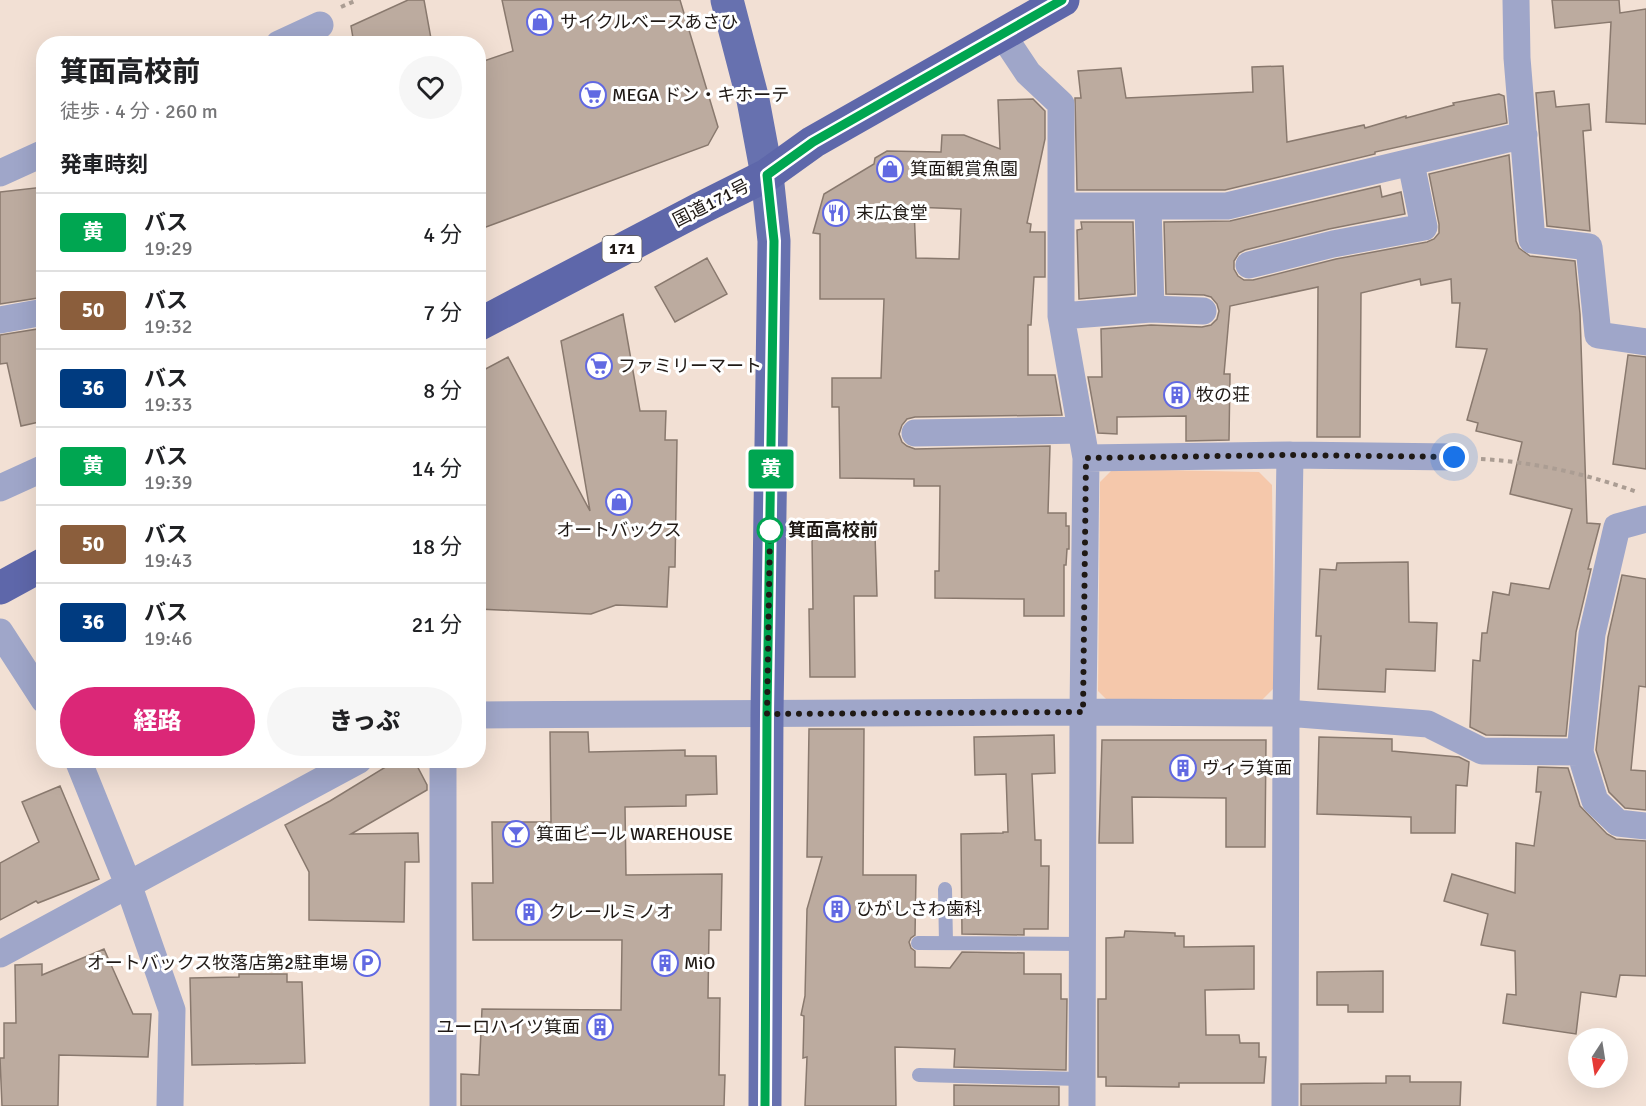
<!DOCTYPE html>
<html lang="ja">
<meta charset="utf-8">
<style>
body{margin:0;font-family:Signika,"Noto Sans JP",sans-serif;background:#f6f6f6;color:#202124;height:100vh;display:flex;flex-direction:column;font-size:22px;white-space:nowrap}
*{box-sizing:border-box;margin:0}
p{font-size:20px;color:#757577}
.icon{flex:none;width:33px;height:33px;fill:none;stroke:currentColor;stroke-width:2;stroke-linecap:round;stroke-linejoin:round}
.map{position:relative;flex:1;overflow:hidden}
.details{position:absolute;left:36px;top:36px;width:450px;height:732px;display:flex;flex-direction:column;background:#fff;border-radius:24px;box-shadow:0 6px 24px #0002}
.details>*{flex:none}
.badge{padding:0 12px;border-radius:4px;font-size:21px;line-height:39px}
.needle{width:39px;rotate:192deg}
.buttons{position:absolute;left:1568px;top:1028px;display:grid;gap:12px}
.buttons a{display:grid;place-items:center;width:60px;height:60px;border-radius:50%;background:#fff;box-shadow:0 6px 24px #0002;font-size:30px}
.you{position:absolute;width:30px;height:30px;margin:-15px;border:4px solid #fff;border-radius:50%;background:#1a73e8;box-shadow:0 0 0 9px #1a73e833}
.map>.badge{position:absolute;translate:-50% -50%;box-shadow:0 0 0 3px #fff}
h2{padding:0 24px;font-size:22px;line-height:54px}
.round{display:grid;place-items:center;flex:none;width:63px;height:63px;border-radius:32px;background:#f6f6f6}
.head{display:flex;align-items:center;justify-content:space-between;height:102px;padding:0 24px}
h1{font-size:28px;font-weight:800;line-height:45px}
.cta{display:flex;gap:12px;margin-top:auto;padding:12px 24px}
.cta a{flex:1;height:69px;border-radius:36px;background:#db2777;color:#fff;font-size:24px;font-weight:800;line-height:69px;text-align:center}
.cta a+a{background:#f6f6f6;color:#202124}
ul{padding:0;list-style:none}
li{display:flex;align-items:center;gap:18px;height:78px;padding:0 24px;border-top:2px solid #e0e0e0}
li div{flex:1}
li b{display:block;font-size:22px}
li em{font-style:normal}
li .badge{min-width:66px;font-weight:700;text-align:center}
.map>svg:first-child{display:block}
.green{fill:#f5c8ab}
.building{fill:#bcab9f;stroke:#89796e;stroke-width:1.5;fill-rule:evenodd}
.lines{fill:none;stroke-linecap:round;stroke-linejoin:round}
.path{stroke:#ab9d93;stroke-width:4;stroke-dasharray:4.5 4.5;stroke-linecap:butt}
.service{stroke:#9fa6c9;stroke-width:14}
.minor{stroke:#9fa6c9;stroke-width:27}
.primary{stroke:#6771af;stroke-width:33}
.trunk{stroke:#5e67aa;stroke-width:33}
.line-casing{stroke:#fff;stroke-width:14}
.line{stroke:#00a651;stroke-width:9}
.walk{stroke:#1f1915;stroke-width:6;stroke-dasharray:0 10.8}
.stop-dot{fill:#fff;stroke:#00a651;stroke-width:3}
.labels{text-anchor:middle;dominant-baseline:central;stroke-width:6;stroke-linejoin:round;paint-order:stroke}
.shield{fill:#fff;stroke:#625e5b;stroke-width:1.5}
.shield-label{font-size:16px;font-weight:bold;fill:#1f1915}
.poi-label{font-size:18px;fill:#1f1915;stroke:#fff;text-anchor:start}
.street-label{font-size:18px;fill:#1f1915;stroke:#fff}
.stop-label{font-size:18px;font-weight:bold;fill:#1f1915;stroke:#fff;text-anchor:start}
</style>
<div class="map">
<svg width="1646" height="1106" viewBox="0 0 1646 1106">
<rect width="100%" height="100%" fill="#f2e0d4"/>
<path class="green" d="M1113,469L1259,472L1272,485L1275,687L1260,702H1109L1098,691L1100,482Z"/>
<path class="building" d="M408,0H424L432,44H354L351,26Z
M502,0H680L718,127L708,145L478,230V63L513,51Z
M1552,0H1619L1620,13L1646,9V124L1606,122L1611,22L1555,28Z
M1283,66L1287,142L1364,125L1365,128L1406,116V118L1454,105L1453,103L1499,94L1504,96L1507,123L1375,152V154L1225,190H1077L1075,98H1081L1078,71L1121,68L1126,98L1253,92L1252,67Z
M1554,91L1556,107L1589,104L1591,130L1583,131L1590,231L1547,226L1536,93Z
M1033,99L1045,111V139L1027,223L1031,224L1030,232H1045V277H1034L1031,325H1028V375H1055L1062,415L915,417L907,419L902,425L899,434L902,442L907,446L915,449L1050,446L1048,513H1066V526H1069V549H1067L1066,565H1064V616H1024V599L935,598V571H939L940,486H914V479L840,478L839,407H832V378H881L884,299H820V234L813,233L824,194L874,164L875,158L887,151L941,152L942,135H964L1000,149L998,100ZM914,207L961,209L959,259L916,258Z
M1509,155L1516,241L1519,248L1530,256L1575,261L1580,314L1587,523L1600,524L1588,569H1591L1576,632L1566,736L1486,735L1470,727L1473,660L1480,661L1482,633H1487L1493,592L1509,595L1511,583L1549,589L1572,509L1510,494L1522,442L1476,431L1478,423L1467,420L1487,349L1456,347L1460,303H1452L1451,279L1421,285L1420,279L1361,293L1360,437H1317L1318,287L1230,306L1224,374H1230L1229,440L1186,441V416L1117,417V434L1098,433L1088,377H1102L1101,329L1151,325L1202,327L1211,325L1217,319L1219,311L1217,304L1211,297L1204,295L1166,294L1164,222L1230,221L1380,186L1382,197L1401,192L1405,214L1329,229L1245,250L1239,253L1234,261V269L1238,276L1244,280H1253L1336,259L1427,242L1434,239L1439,233V224L1429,174Z
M44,187V297L0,304V192Z
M1081,222H1133L1135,294L1079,299L1077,230L1082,229Z
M707,258L727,294L675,322L655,287Z
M623,314L640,411H666L665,440H677L675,567H669L667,607L616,605L591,614L478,609V373L508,357L590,511L561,341Z
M44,328V421L21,426L7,363L0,364V335Z
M1628,355L1646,357V469L1613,464Z
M875,535L877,596H854L855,677H810L809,609H813L812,536Z
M1408,562L1409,622L1437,623L1435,671L1386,669L1385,692L1318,689L1321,636H1316L1320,569L1336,570L1337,563Z
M1622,575L1646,579V687L1639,686L1631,770L1646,771V810L1625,808L1609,792L1596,750L1608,637Z
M809,729H864L863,875H916L915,935L911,938L909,942L911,948L915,951V967L950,968L962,952L1024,953V974H1061V999H1067L1066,1070L954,1067L955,1049L895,1047L896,1106H805L807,1057L803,1058L804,1016L801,1015L805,996L807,909L822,857H807Z
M550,732H588L589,752L685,750V756H716L717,794L686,795V806L625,807L626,875L722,874L721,930H709L708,998H720L719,1075H725L724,1106H461V1074L479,1075L482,1009L621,1010L622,940H473L472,883H493L492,822H551Z
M1054,735L1055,773L1032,774L1035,840H1041V866H1049L1048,929H1024V935L962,934L961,834L1003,833V832H1008L1006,774L975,775L974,737Z
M1319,737L1392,739V751L1459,757L1469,762L1467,786L1456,785L1455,833H1411V817L1317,814Z
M1102,740H1266L1265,847H1226V798L1132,797L1133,843H1099Z
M397,760H414L427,785V790L351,834L418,833L419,862H405L404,922L309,920V872L285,825L330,801Z
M1538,767L1568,768L1580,806L1607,834L1616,839L1646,841V976L1620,975L1616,997L1581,992L1576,1034L1503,1023L1507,994L1516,995L1515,951L1481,945L1488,914L1444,901L1452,874L1515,893L1516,843L1534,846L1541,792H1536Z
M60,786L99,879L38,903L36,901L0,920V863L39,842L22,802Z
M1125,931L1175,933V936H1184V947L1254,946V989L1205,990L1206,1035H1239L1240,1043H1259V1057H1266L1264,1083H1179V1087L1106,1086V1077H1098V999H1106V938L1124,937Z
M104,949L133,1014H151L148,1057L59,1055L58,1106H2L0,1058H4V1023H16L15,965L42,964V975Z
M1383,971V1012H1348V1005H1317V972Z
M239,974H287V982H302L305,1063L192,1065L190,978L239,977Z
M1386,1076H1410V1082H1461L1460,1106H1301V1084L1386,1083Z
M954,1085L1059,1087V1106H954Z"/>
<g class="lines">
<path class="path" d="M341,7L357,0
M1481,459C1534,462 1587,474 1637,492"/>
<path class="service" d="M945,889L946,943
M918,943L1082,944
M919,1075L1082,1079"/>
<path class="minor" d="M1516,0L1517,58L1532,240L1589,247L1598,335L1646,342
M1002,34L1028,73L1061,104V316L1086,458L1083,712L1082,1106
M279,44L320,25
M0,173L44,153
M1061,206H1227L1524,135
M1148,207L1151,309
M1249,265L1333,244L1424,227L1411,163
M1061,316L1151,309L1203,311
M0,320L44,312
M915,433L1081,430
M1086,458L1290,455L1454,457
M0,488L44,468
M1646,519L1617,527L1592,634L1580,752L1595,801L1618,823L1646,826
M0,632L44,700
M478,715L1083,712L1286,713L1428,724L1482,751L1580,752
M78,760L128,884L172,1010L170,1106
M0,954L359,760
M443,1106V760
M1285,1106L1286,713L1290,455"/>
<path class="primary" d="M727,0L753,100L767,175L774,241L767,714L765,1106"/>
<path class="trunk" d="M478,325L699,209L767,175L813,142L1063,0
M0,588L44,564"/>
</g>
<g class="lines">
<defs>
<path id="line" d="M765,1106L767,714L774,241L767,175L813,142L1062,0"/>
</defs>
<use href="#line" class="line-casing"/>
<use href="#line" class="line"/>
<path class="walk" d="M770,530L767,714L1083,712L1086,458L1290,455L1454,457"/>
</g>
<defs>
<symbol id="shop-ring" viewBox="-11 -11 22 22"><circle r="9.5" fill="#fff" stroke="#6169e2" stroke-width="1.5"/><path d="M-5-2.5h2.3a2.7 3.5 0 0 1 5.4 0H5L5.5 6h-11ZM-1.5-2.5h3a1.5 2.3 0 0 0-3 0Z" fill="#6169e2"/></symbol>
<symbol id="supermarket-ring" viewBox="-11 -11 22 22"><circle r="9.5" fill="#fff" stroke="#6169e2" stroke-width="1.5"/><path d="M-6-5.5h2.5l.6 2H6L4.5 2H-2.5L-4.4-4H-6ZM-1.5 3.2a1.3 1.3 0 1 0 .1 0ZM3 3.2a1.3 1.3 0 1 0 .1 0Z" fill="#6169e2"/></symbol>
<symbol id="restaurant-ring" viewBox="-11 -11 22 22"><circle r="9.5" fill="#fff" stroke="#6169e2" stroke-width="1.5"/><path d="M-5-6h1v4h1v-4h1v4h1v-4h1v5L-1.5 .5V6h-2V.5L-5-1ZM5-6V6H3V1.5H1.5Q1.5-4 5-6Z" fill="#6169e2"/></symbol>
<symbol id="building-ring" viewBox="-11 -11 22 22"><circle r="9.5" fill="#fff" stroke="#6169e2" stroke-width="1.5"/><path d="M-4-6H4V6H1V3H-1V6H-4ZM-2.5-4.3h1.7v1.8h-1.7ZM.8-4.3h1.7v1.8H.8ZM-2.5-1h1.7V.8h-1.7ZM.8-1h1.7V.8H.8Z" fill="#6169e2"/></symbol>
<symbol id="bar-ring" viewBox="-11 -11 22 22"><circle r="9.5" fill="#fff" stroke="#6169e2" stroke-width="1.5"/><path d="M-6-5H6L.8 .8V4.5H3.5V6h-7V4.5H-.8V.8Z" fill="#6169e2"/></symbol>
<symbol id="parking-ring" viewBox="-11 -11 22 22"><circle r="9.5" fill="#fff" stroke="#6169e2" stroke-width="1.5"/><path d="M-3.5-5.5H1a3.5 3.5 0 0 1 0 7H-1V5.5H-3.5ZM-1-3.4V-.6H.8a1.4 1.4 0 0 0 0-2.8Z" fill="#6169e2"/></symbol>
</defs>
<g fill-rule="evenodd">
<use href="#shop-ring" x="525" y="7" width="30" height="30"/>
<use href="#supermarket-ring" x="578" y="80" width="30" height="30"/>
<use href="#shop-ring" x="875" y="154" width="30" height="30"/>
<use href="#restaurant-ring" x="821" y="198" width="30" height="30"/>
<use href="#supermarket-ring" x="584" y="351" width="30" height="30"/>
<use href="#building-ring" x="1162" y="380" width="30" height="30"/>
<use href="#shop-ring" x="604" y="487" width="30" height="30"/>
<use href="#building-ring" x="1168" y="753" width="30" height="30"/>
<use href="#bar-ring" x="501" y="819" width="30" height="30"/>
<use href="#building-ring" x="822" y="894" width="30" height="30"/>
<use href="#building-ring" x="514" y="897" width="30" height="30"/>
<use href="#parking-ring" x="352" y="948" width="30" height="30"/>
<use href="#building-ring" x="650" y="948" width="30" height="30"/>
<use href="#building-ring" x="585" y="1012" width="30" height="30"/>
</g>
<circle class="stop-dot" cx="770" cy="530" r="12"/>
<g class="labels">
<rect class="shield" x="602.5" y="236" width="39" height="26" rx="4.5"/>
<g class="shield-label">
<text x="622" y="249">171</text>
</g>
<g class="poi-label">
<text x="560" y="22">サイクルベースあさひ</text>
<text x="612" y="95">MEGA ドン・キホーテ</text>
<text x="910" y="169">箕面観賞魚園</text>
<text x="856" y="213">末広食堂</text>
<text x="618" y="366">ファミリーマート</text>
<text x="1196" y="395">牧の荘</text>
<text x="619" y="530" text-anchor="middle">オートバックス</text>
<text x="1202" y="768">ヴィラ箕面</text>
<text x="536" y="834">箕面ビール WAREHOUSE</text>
<text x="856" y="909">ひがしさわ歯科</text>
<text x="548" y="912">クレールミノオ</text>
<text x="348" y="963" text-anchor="end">オートバックス牧落店第2駐車場</text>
<text x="684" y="963">MiO</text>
<text x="580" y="1027" text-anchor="end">ユーロハイツ箕面</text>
</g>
<g class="street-label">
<text transform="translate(711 203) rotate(-27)">国道171号</text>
</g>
<g class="stop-label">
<text x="788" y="530">箕面高校前</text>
</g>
</g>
</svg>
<div class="buttons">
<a><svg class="needle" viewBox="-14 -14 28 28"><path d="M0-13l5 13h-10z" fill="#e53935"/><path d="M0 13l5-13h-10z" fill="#757577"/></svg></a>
</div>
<div class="you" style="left:1454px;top:457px"></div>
<b class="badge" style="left:771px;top:469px;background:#00a651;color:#fff">黄</b>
<section class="details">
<div class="head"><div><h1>箕面高校前</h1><p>徒歩 · 4 分 · 260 m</p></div><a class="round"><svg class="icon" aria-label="heart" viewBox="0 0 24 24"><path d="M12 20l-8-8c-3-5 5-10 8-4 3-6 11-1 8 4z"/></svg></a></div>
<h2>発車時刻</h2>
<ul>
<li><span class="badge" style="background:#00a651;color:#fff">黄</span><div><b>バス</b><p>19:29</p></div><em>4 分</em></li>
<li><span class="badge" style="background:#8b5e3c;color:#fff">50</span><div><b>バス</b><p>19:32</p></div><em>7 分</em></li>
<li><span class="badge" style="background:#003b80;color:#fff">36</span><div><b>バス</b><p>19:33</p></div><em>8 分</em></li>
<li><span class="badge" style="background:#00a651;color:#fff">黄</span><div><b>バス</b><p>19:39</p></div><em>14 分</em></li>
<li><span class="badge" style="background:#8b5e3c;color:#fff">50</span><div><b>バス</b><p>19:43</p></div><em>18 分</em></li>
<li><span class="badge" style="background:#003b80;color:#fff">36</span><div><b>バス</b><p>19:46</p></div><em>21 分</em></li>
</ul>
<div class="cta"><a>経路</a><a>きっぷ</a></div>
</section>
</div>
